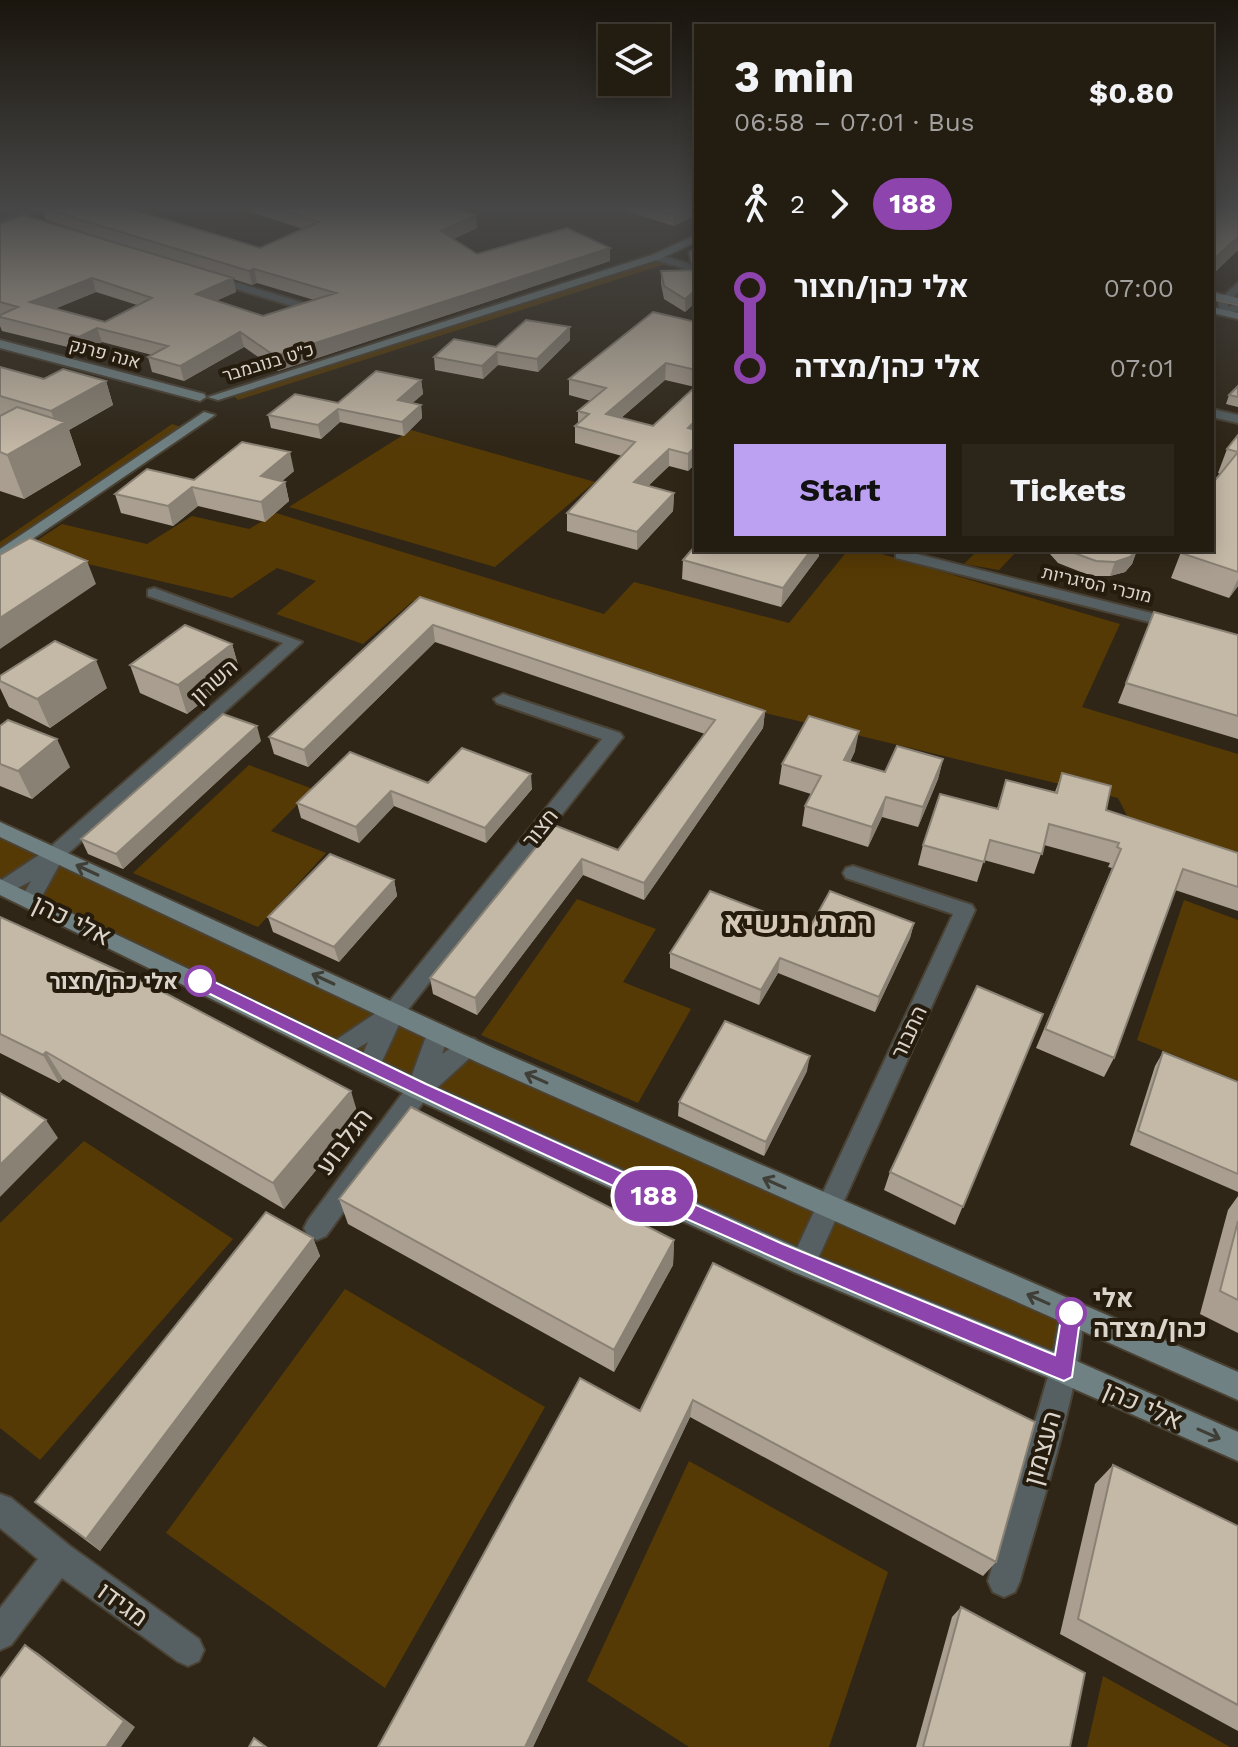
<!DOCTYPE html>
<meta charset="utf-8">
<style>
body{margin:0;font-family:"Work Sans",Heebo,sans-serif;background:#2b251a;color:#f1f3f6;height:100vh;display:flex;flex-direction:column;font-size:30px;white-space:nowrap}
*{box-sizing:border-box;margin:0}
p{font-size:26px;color:#a3a19f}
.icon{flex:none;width:44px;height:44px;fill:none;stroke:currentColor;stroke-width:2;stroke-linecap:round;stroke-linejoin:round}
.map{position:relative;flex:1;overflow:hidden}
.sheet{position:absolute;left:694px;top:24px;width:520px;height:528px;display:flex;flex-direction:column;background:#231c11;border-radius:0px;box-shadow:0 4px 20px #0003,0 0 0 2px #403a31}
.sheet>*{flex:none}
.badge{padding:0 16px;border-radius:26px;font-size:28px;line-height:52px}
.controls{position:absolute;left:598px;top:24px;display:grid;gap:16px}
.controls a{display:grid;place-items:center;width:72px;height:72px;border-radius:0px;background:#231c11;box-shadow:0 4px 20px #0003,0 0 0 2px #403a31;font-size:40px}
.map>.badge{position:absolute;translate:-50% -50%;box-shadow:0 0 0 4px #fff}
.legs{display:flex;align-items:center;gap:12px;height:88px;padding:0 40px;font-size:26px}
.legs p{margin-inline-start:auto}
.overview{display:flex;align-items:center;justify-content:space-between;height:136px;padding:0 40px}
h1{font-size:44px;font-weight:700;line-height:60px}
.action{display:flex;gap:16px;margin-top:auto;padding:16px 40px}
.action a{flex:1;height:92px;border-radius:0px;background:#bca0f2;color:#111;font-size:32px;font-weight:700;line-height:92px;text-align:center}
.action a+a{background:#2b251a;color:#f1f3f6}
ul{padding:0 40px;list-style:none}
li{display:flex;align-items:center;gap:28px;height:80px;font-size:30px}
li i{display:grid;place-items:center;width:12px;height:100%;margin:0 10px;background:currentColor}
li i::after{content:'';width:20px;height:20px;margin:-10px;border:6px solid;border-radius:50%;background:#231c11}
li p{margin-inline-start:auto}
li:first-child i{background:linear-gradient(#0000 50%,currentColor 0)}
li:last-child i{background:linear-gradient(currentColor 50%,#0000 0)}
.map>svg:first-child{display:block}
.green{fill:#563a05}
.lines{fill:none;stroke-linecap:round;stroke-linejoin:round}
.street-casing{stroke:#4a4234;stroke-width:4}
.secondary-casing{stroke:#4a4234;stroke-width:4}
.street{fill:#566062;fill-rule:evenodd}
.secondary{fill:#708183;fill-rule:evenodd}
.tram{stroke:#898175;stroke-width:2}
.wall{fill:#a99e8f;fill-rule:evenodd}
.shaded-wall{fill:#898174}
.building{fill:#c4b8a6;stroke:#898174;stroke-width:2;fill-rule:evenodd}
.oneway{stroke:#3f3f37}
.line-1{fill:#8e44ad;stroke:#fff;stroke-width:2}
.stop-1-dot{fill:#fff;stroke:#8e44ad;stroke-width:4}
.labels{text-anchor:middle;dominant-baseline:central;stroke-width:8;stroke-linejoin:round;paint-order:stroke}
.far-street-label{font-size:18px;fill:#dad4ca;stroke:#251c0e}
.street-label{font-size:22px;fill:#dad4ca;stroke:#251c0e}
.stop-label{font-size:22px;font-weight:bold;fill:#dad4ca;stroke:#251c0e;text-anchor:end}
.near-street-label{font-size:26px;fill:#dad4ca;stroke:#251c0e}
.near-stop-label{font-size:26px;font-weight:bold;fill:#dad4ca;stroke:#251c0e;text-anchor:start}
.district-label{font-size:30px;font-weight:bold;fill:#d5c8b6;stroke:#251c0e}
</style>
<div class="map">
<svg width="1238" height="1747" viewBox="0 0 1238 1747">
<rect width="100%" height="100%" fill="#2f2617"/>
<path class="green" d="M656,257L672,262L238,400L231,393Z
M172,424L185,428L0,556V542Z
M411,430L595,482L495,567L289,507Z
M276,513L604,614L634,582L789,623L848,550H868L1120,624L1082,707L1238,754V867L1137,835L1118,798L732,705L413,601L363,644L276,614L316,581L277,568L232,598L24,549L62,524L147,544L192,516L249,529Z
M978,550H1018L999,570L964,564Z
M249,765L313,789L271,831L326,853L258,927L133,873Z
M0,829L1071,1313L1064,1370L803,1263L0,886Z
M577,899L656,929L623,982L691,1009L638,1103L481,1035Z
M1184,900L1238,920V1081L1137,1040Z
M84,1141L233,1239L40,1460L0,1428V1223Z
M345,1289L545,1407L385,1688L166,1533Z
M689,1461L888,1572L829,1747H689L587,1681Z
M1103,1676L1230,1747H1087Z"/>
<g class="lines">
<defs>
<path id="street" d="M36,206H50L0,227V221Z
M656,254L696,266V272L652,259Z
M211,275L307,304L309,306L299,308L207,280L206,278Z
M1238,283V292L1228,304V307L1238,304V311L1220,315L1218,301Z
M1212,409L1238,415V423L1212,417Z
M901,550L1183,621L1185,624L1177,629L896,558V552Z
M154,588L302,642L63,858L37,905H23L20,900L31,881L5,895L0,894V881L48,849L283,643L148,596V590Z
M503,694L620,733L623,737L403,1016L377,1072L369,1075L361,1072L358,1065L368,1042L341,1058L333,1056L330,1049L333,1042L385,1007L602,739L497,703L494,699Z
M853,866L972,905L975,910L812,1272L803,1275L794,1272L790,1263L953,914L846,878L843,873L846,868Z
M438,1025L446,1027L449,1034L442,1054L467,1037L475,1039L478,1046L475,1053L427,1097L326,1236L317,1240L308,1236L304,1228L308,1220L408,1086L427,1034L430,1027Z
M1071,1300L1080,1304C1096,1340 1033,1533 1020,1581L1015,1592L1004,1597L993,1592L988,1581L1050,1370L1062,1304Z
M0,1494L11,1498L70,1546L199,1639L204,1650L199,1661L188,1666L177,1661L62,1578L11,1645L0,1650V1608L38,1559L0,1528Z"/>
<path id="secondary" d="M696,235V242L660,259L218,400L208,397L652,255Z
M694,249H696V266L691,263L689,252Z
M1212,292L1238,298V304L1212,298Z
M1212,307L1238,313V319L1212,313Z
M0,340L204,394L206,397L200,401L0,348Z
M204,412L215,415L0,561V549Z
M0,822L495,1049L1238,1372V1400L479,1063L0,837Z
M0,879L427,1083L812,1254L1074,1360L1238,1432V1461L1054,1380L794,1272L411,1097L0,895Z"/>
</defs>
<use href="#street" class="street-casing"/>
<use href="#secondary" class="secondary-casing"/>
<use href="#street" class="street"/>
<use href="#secondary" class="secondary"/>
<path class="tram" d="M1212,299L1238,305"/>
</g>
<path class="wall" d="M46,206H137L135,210L260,248L303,229L233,206H443L477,228L453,239L477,254L610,248V261L278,371L244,347L184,381L152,372L148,357L152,355L102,342L84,351L2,331L0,326V224L145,252L46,220L42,208ZM233,279L252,285L257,283L314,300L263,316L216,301L236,292ZM96,292L137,305L105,322L54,309Z
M610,206H696V215L674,226Z
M1212,206H1238V250L1212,275Z
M696,270V302L685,312L664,299L661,284V271Z
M696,322V463L688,471L669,466L648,486L674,493L673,511L637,550L567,531V513L622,456L575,443V426L578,423V411L591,401L569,395V379ZM665,380L695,387L653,426L621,418Z
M570,340L538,372L498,365L483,379L435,370L434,357L496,347Z
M0,367L44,379L106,381L113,405L69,430L81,465L24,499L0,491Z
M421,380L423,394L412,403L421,405L422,418L404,436L340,422L321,439L271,428L268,415L338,403Z
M1238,386V407L1226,404L1229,395Z
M1238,435V586L1229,598L1171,578L1181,552L1178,551L1179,550H1212L1221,474L1218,473L1227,449Z
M294,471L282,481L285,482L289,501L265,522L198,506L173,526L121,513L115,494L194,480Z
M1050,550H1137L1132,564L1125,572L1110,576H1091L1058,563L1050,554Z
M819,556L781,607L682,579L683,560Z
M420,597L765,711L763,728L644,900L583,875L477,1015L433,994L430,978L554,825L618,850L705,734L435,642L308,767L274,754L269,737Z
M1154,612L1238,635V739L1118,703Z
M232,644L240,672L187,714L140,693L130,665Z
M0,676L107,688L50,728L9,707L0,688Z
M0,726L70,767L32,799L0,786Z
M261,741L123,869L88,854L81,839Z
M855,751L850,762L885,772L943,759L938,779L918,827L882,817L868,847L802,826L805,806L811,794L779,784L782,764Z
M1062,773L1106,810L1238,853V911L1175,890L1114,1058L1104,1077L1036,1048L1112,868L1108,867L1110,863L1044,845L1034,874L984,860L977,882L918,865L923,845L997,809L1006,780L1055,792Z
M428,783L532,789L486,843L394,806L359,843L301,818L297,803Z
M394,880L397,896L339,962L273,932L268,917Z
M0,917L359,1118L284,1209L63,1079L59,1083L0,1053Z
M914,923L910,938L875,1012L778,973L759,1005L670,968V953L809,929Z
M1043,1014L955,1225L884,1190L890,1172Z
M1163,1052L1238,1082V1192L1130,1145L1155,1066Z
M807,1071L764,1156L678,1116L679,1102Z
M1238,1196V1333L1200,1314L1228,1210Z
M339,1199L674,1240L673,1265L614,1372L348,1224Z
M313,1238L320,1256L100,1551L35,1502Z
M713,1263L996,1562L983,1576L690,1417L533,1747H378L640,1411Z
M1113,1465L1238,1526V1731L1060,1634L1095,1484Z
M961,1607L1070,1747H916L952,1617Z"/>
<path class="shaded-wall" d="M692,206H696V215L674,226V215Z
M476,215L477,228L442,244L441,231Z
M1238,237V250L1212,275V269L1216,257Z
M610,248V261L278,371L275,356Z
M254,269L257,283L252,285L249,271Z
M92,278L96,292L35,317L30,302Z
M233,278L236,292L199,308L196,294Z
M696,290V302L685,312V299Z
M570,327V340L538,372L537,359Z
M97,328L102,342L84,351L79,337Z
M240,332L244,347L184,381L180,366Z
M497,352L498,365L483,379L482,366Z
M666,363L665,380L606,431V414Z
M421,380L423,394L400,414L398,400Z
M106,381L113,405L69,430L81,465L24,499L7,455L57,427L51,411Z
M421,405L422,418L404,436L402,422Z
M338,409L340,422L321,439L318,425Z
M696,420V436L688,428Z
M696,446V463L688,471V454Z
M669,449V466L634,500V482Z
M290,452L294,471L265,496L261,476Z
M285,482L289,501L265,522L261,502Z
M192,487L198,506L173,526L168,506Z
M674,493L673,511L637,550V532Z
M811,550H819V556L781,607L783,588Z
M1137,550L1132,564L1125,572L1110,576L1115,562Z
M87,561L96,584L0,649V618Z
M1238,579V586L1229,598Z
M433,625L435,642L308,767L304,750Z
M232,644L240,672L187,714L178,685Z
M96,660L107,688L50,728L37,699Z
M765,711L763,728L644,900V883Z
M257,726L261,741L123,869L116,854Z
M859,731L855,751L841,780L844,760Z
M57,739L70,767L32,799L18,771Z
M943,759L938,779L918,827L923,807Z
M531,774L532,789L486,843L485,828Z
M391,791L394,806L359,843L356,827Z
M886,797L882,817L868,847L872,827Z
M582,859L583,875L477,1015L475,998Z
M394,880L397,896L339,962L334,947Z
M914,923L910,938L875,1012L879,997Z
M780,958L778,973L759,1005L761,990Z
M46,1052L63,1079L59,1083L43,1055Z
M810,1056L807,1071L764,1156L766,1142Z
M351,1091L359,1118L284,1209L273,1183Z
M46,1120L58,1138L0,1197V1165Z
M313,1238L320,1256L100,1551L86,1539Z
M674,1240L673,1265L614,1372V1350Z
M693,1400L690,1417L533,1747H525Z
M25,1645L38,1653L135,1727L121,1747H106Z"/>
<path class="building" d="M46,206H128L127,208L260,248L319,222L270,206H443L476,215L441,231L477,254L567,228L610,248L275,356L240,332L180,366L148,357L168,346L97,328L79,337L0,317V315L18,307L0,302V224L23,215L233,278L196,294L263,316L336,293L254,269L249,271L42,208ZM92,278L152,298L105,322L30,302Z
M646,206H692L674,215Z
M1212,206H1238V237L1216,257H1212Z
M696,270V290L685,299L664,286L661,271Z
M653,312L696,322V370L666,363L606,414L653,426L696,386V420L688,428L696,430V446L688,454L669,449L634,482L674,493L637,532L567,513L635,442L575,426L589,414L578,411L606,388L569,379Z
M526,320L570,327L537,359L497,352L482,366L434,357L454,339L496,347Z
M0,367L44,379L63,369L106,381L51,411L0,396Z
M376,371L421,380L398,400L421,405L402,422L338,409L318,425L268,415L295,394L338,403Z
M1238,386V397L1229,395Z
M17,407L65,422L7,455L0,452V416Z
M1238,435V452L1227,449Z
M242,442L290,452L261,476L285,482L261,502L192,487L168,506L115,494L147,469L194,480Z
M1238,452V572L1181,553L1183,550H1212V484Z
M30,538L87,561L0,618V555Z
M696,545V550H811L783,588L683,560Z
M1066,550H1137L1130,557L1115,562L1096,561Z
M420,597L765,711L644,883L582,859L475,998L430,978L554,825L618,850L715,720L433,625L304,750L269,737Z
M1154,612L1238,635V716L1126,683Z
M185,625L232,644L178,685L130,665Z
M55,641L96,660L37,699L0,681V676Z
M223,714L257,726L116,854L81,839Z
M809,716L859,731L844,760L885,772L897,746L943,759L923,807L886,797L872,827L805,806L821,776L782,764Z
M8,720L57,739L18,771L0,764V726Z
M462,748L531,774L485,828L391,791L356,827L297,803L350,752L428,783Z
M1062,773L1111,786L1106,810L1238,853V887L1183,869L1114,1058L1045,1029L1121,849L1117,847L1119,843L1049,824L1042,854L990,840L984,862L923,845L940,794L998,809L1006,780L1057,793Z
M330,854L394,880L334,947L268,917Z
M710,891L809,929L830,891L914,923L879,997L780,958L761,990L670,953Z
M0,917L148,984L351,1091L273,1183L46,1052L43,1055L0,1034Z
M977,986L1043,1014L963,1207L890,1172Z
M725,1021L810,1056L766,1142L679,1102Z
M1163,1052L1238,1082V1174L1138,1131Z
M0,1093L46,1120L0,1165Z
M411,1107L674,1240L614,1350L339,1199Z
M266,1212L313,1238L86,1539L35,1502Z
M1238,1221V1300L1220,1291Z
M713,1263L1035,1422L996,1562L693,1400L525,1747H378L580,1378L640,1411Z
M1113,1465L1238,1526V1705L1078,1619Z
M961,1607L1085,1673L1070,1747H923Z
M25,1645L124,1721L106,1747H0V1679Z
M254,1738L266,1747H249Z"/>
<defs><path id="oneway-shaft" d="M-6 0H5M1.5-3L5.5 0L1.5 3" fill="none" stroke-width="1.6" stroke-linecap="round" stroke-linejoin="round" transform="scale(2)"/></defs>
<g class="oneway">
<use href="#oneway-shaft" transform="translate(87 870) rotate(-155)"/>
<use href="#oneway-shaft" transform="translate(323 979) rotate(-155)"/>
<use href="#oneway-shaft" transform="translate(536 1078) rotate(-156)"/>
<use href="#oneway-shaft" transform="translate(774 1183) rotate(-156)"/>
<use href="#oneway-shaft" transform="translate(1038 1299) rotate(-156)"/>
<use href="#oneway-shaft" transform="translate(1209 1434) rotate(24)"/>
</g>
<linearGradient id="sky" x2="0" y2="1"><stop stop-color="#1a150d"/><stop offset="0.46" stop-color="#474747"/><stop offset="1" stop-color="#474747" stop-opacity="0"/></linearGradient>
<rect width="1238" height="451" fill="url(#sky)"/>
<path class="line-1" d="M200,975L426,1084L783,1244L1055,1355L1063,1306L1071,1303L1078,1306L1081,1313L1072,1377L1064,1381C769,1259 479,1129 194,986L191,981Z"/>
<g class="stop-1-dot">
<circle cx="200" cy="981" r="14"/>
<circle cx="1071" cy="1313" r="14"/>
</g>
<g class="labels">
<g class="far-street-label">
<text transform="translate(105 353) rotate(15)">אנה פרנק</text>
<text transform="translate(268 362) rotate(-17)">כ"ט בנובמבר</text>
<text transform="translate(1097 584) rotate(13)">מוכרי הסיגריות</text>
</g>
<g class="street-label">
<text transform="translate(214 681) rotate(-42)">השרון</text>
<text transform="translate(540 828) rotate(-51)">חצור</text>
<text transform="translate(909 1032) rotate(-65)">התבור</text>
</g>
<g class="stop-label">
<text x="178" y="981">אלי כהן/חצור</text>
</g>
<g class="near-street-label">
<text transform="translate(72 920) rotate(26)">אלי כהן</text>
<text transform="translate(344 1141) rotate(-53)">הגלבוע</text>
<text transform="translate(1143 1405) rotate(24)">אלי כהן</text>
<text transform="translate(1042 1448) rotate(-74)">העצמון</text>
<text transform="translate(123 1604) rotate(36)">מגידו</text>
</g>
<g class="near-stop-label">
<text x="1093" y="1298">אלי<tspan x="1093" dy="30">כהן/מצדה</tspan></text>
</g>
<g class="district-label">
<text x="798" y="922">רמת הנשיא</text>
</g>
</g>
</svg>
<div class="controls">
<a><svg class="icon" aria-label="layers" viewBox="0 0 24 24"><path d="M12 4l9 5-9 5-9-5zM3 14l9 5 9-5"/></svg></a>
</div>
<b class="badge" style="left:654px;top:1196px;background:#8e44ad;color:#fff">188</b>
<section class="sheet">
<div class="overview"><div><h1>3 min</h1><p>06:58 – 07:01 · Bus</p></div><b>$0.80</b></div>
<div class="legs"><svg class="icon" aria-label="walk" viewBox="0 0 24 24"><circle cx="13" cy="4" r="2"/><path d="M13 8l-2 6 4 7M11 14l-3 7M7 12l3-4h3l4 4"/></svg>2<svg class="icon" aria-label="forward" viewBox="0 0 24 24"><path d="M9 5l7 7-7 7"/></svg><b class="badge" style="background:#8e44ad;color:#fff">188</b></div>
<ul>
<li><i style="color:#8e44ad"></i><b>אלי כהן/חצור</b><p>07:00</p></li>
<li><i style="color:#8e44ad"></i><b>אלי כהן/מצדה</b><p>07:01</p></li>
</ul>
<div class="action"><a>Start</a><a>Tickets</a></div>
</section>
</div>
